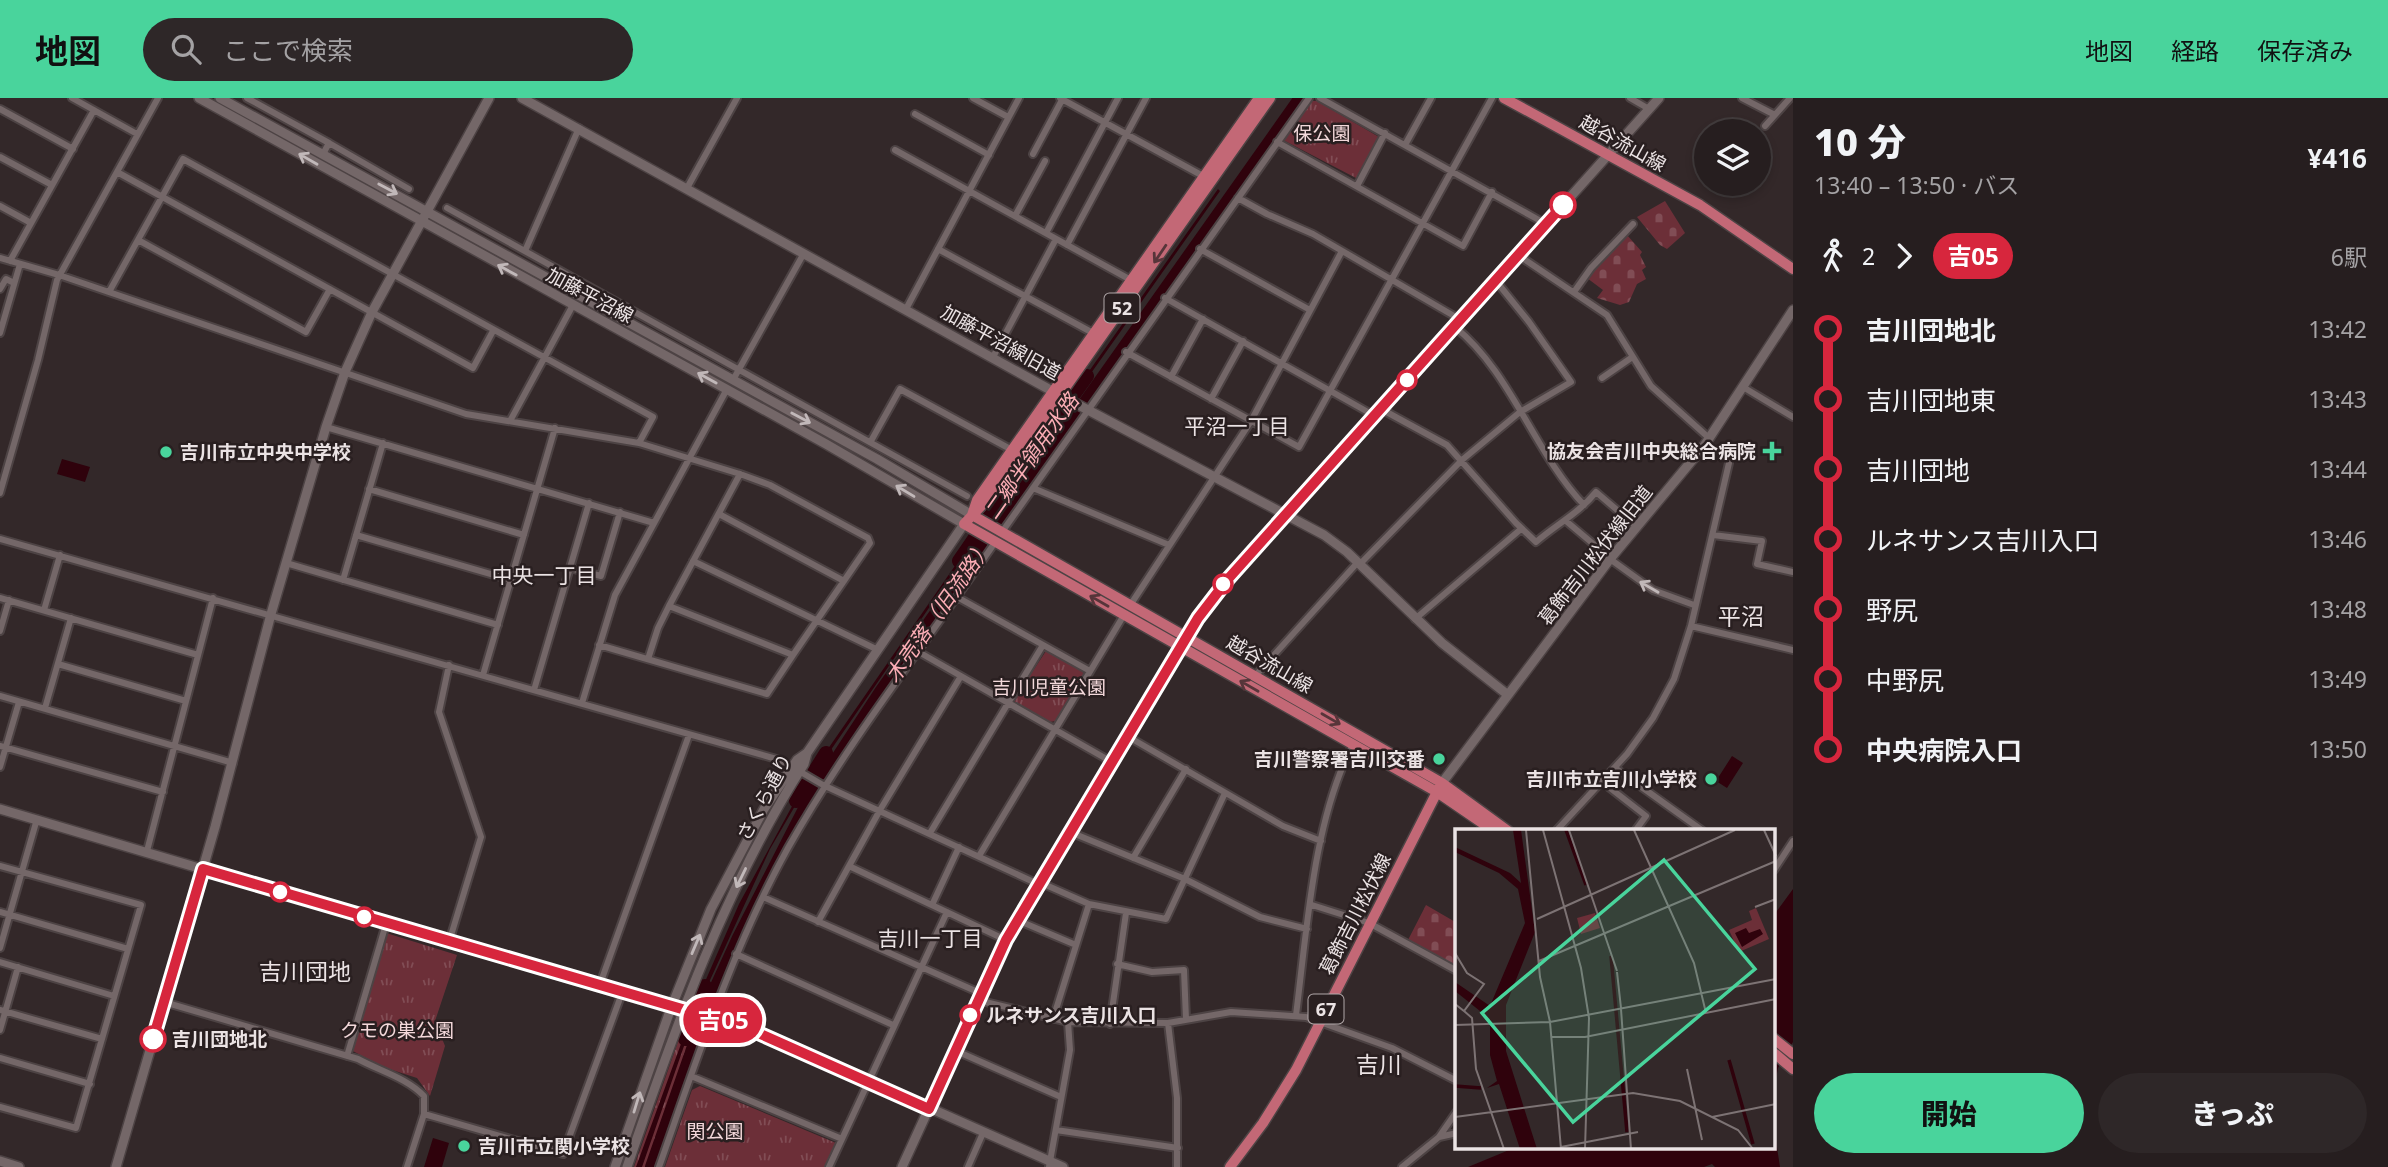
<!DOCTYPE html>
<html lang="ja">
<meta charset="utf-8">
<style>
body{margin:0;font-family:"Noto Sans","Noto Sans JP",sans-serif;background:#2e2728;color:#f1f3f6;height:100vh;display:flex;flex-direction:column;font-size:26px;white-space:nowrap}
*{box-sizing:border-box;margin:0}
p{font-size:23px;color:#a4a2a4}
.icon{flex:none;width:38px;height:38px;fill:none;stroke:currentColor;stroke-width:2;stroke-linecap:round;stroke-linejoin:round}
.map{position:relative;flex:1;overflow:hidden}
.drawer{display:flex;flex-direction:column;background:#261e1f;width:595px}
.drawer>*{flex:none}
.badge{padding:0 14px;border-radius:23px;font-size:24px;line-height:46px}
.tools{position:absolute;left:1694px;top:21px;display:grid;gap:14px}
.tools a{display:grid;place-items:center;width:77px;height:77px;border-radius:50%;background:#261e1f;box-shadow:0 4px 10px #0003,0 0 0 2px #423c3d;font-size:35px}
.map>.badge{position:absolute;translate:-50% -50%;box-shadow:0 0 0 4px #fff}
.legs{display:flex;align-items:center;gap:10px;height:77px;padding:0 21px;font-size:23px}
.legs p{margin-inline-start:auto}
.headline{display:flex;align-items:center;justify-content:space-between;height:119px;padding:0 21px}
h1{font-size:38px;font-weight:800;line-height:52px}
.cta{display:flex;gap:14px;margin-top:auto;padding:14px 21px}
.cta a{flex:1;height:80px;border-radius:42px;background:#49d49c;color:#111;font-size:28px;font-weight:800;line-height:80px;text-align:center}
.cta a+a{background:#2e2728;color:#f1f3f6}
ul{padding:0 21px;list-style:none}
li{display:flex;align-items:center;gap:24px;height:70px;font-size:26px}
li i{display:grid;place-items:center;width:10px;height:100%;margin:0 9px;background:currentColor}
li i::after{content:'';width:18px;height:18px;margin:-9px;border:5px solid;border-radius:50%;background:#261e1f}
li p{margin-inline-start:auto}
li:first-child i{background:linear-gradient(#0000 50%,currentColor 0)}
li:last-child i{background:linear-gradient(currentColor 50%,#0000 0)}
header{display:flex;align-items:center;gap:42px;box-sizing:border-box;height:98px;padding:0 35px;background:#49d49c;color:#111}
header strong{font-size:33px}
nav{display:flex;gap:38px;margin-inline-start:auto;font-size:24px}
.search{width:490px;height:63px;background:#2e2728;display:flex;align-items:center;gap:18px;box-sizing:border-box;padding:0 24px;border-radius:38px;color:#a4a2a4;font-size:26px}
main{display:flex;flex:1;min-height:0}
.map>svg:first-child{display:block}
.grass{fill:url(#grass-tufts)}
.cemetery{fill:url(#cemetery-stones)}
.water{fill:#2f020c}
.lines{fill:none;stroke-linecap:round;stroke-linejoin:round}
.river{stroke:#2f020c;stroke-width:14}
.street-casing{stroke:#4d4344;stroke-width:10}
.secondary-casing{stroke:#4d4344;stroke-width:12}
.primary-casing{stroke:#4d4344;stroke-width:13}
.street{stroke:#746768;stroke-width:6}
.secondary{stroke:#746768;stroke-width:9}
.primary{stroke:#c36876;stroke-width:10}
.oneway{stroke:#c1b8b9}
.oneway2{stroke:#57353a}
.line-1-casing{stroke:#fff;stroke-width:16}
.line-1{stroke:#d7263d;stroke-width:10}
.stop-1-dot{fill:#fff;stroke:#d7263d;stroke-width:3.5}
.poi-dot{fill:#49d49c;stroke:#291f20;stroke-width:2.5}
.labels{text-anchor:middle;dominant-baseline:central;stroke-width:5;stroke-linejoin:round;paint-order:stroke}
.shield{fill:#291f20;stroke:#b1a8a9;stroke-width:2}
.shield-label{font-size:18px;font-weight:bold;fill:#ebe3e4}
.park-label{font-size:19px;fill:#f3d8da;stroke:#291f20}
.street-label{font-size:19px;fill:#ebe3e4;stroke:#291f20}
.poi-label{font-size:19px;font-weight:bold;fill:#ebe3e4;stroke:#291f20;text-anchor:end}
.stop-label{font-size:19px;font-weight:bold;fill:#ebe3e4;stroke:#291f20;text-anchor:start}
.neighbourhood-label{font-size:21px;fill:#ebe3e4;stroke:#291f20}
.water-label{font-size:21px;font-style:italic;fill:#fcaeb6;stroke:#291f20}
.quarter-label{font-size:23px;fill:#ebe3e4;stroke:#291f20}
.inset-river{fill:none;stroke:#2f020c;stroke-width:3.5}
.inset-road{fill:none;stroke:#7d7374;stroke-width:2}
.view{fill:#49d49c;fill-opacity:0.15;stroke:#49d49c;stroke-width:3.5}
.inset-edge{fill:none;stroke:#ebe3e4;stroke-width:3.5}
</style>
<header>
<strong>地図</strong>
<div class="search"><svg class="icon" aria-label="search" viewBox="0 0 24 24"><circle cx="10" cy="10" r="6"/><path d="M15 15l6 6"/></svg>ここで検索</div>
<nav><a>地図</a><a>経路</a><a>保存済み</a></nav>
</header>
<main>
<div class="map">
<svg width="1793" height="1069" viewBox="0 0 1793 1069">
<defs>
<pattern id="grass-tufts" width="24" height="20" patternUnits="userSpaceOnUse" patternTransform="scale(1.75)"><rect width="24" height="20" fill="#6c2f38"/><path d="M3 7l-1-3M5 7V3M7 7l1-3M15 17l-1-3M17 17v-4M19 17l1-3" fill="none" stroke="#814d55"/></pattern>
<pattern id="cemetery-stones" width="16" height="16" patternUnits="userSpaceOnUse" patternTransform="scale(1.75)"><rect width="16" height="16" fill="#6c2f38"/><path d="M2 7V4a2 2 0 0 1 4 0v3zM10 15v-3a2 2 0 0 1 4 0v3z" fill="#814d55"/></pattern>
</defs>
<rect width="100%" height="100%" fill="#332829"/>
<path class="grass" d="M1311,3H1317L1379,39L1356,80L1285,43L1284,39Z
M1046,553L1083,573V577L1055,623L1050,624L1015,604V600Z
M386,835L457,857L435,923L445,948L430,998L417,980L383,969L351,952Z
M686,921L707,926L656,1069H634Z
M700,988L836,1045L825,1069H665L692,992Z"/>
<path class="cemetery" d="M1665,103L1685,135L1667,151L1660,147L1637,119Z
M1627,137L1642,154L1640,157L1646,169L1642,172L1646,181L1637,186L1629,204L1620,207L1597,200L1603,192L1587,180Z
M1426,807L1457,825L1455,869L1408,842Z"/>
<path class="water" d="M1218,91L1220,93L1077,295L1075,293Z
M1062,311L1065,313L996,411L995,408Z
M62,361L90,369L85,384L57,376Z
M968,449H971L817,672L814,671Z
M1732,658L1743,665L1727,690L1716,683Z
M803,688L806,689L770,751L700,904L697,902L739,806Z
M1793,791V944L1778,970L1774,991V817Z
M689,924L692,925L642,1069H636Z
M1774,1030L1780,1069H1715L1712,1066L1704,1069H1468L1514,1050H1774Z
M433,1040L449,1045L442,1069H424Z"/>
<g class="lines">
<path class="river" d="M1052,327L1087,278
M959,463L1005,396
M796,703L826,655
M685,941L705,888
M652,1069L708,908L739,840L806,709L881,594L1301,0"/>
<defs>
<path id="street" d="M72,0L137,36
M247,0L329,45L323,56
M973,0L1008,19
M1060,0L1203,78
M1320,0L1546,126
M1630,0L1649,11
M1742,0L1775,17
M0,11L73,51
M915,16L989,57
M1765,28L1790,0
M1277,44L1463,148L1492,94
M329,45L409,91
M1405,47L1431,0
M895,52L1129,181
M1033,56L1062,2
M0,59L52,87
M117,74L473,270L493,233
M1357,88L1385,35
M687,90L737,0
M1238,100L1267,116L1313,136L1461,222
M0,108L31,125
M447,110L967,398
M1015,118L1045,63
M1046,135L1118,0
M138,142L306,234L330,191
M1067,147L1146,0
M938,151L1093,235
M1200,151L1310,212
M525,153L579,30
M1518,157L1607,217L1651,288L1709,340
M0,160L59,177L466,316L639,345L740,376L770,387L868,440L870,445L793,557
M10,163L94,12
M0,191L6,181L14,185
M109,194L183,61L653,319L639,345
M1574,194L1591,170L1633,126
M1165,200L1375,318
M906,211L1019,0
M1455,229C1511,274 1534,354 1584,407
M0,235L20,166
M1126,254L1299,349L1492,0
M993,259L1056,141
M1171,279L1203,221
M1602,280L1631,260
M733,282L804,155
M1743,289L1793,319
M1211,301L1243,243
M1381,311L1447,347L1516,425L1536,444C1557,426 1579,415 1596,394L1637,429
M510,323L573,207
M326,329L654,425
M871,343L900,291L1012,352
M1033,390L1169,447
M369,391L524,437
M0,395L38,262L57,182L158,0
M719,416L844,483
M1566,423L1610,460
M1002,434L1309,0
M356,437L511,482
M1713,437L1762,443L1757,466L1793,474
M0,441L780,662L823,687L1038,786
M1610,461L1653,492L1694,507
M693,463L876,551
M286,465L498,527
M1360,466L1462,362L1520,314L1571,284L1529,224L1496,183
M570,470L601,478L620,414
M343,482L383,345
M957,499L1090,573
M0,500L198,557
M1131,506L1251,323L1342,153
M669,508L740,376
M44,512L60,457
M1415,521L1521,431
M1691,528L1793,552
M0,533L9,502
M599,547L767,596L793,557L669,508L658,530L648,561
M917,553L1112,664
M58,566L186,603
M449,567L439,614L481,739L449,844
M483,577L555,330
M1255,578L1358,464
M534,592L589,405
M0,598L233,665
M582,605L615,497L727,291
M45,610L71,520
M1127,638L1283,728L1321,743
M0,648L163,694
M0,669L19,604
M1615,670L1703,733
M1601,683L1646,718L1635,733
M1556,733L1627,656L1653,620L1674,581L1691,528L1729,365
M1070,734L1185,781L1260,819L1307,831
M930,735L1043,547
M147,753L213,500
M979,758L1124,517
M1133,760L1186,671
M0,768L141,807L76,1030L0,1009
M849,768L1006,842
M1774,772L1793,743
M1039,784L1089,806L1166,821L1225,695
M763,799L980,895
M932,807L959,749
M1312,807L1369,825L1457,873
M0,814L128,851
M1017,822L1076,847
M818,824L880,712L961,578
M0,850L37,721
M736,856L893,927
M0,864L114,898
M1117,866L1152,874L1184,872L1186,921
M599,889L689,637
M977,902L1068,924L1168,925L1231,914L1306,919L1392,950L1457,983
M164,904L358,961C380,973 407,980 424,998V1016L407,1069
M0,912L102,941
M1296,917C1307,832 1313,725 1352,648
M1053,921L1089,806
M1168,925L1177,1000V1069
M1110,926L1126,815
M0,932L18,869
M954,952L1061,999
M347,958L386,826
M0,960L90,986
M691,978L842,1041
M424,1016L563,1056L622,895
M1056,1032L1178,1050
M1439,1039L1457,1035
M659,1069C697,961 732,851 788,750C849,642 926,545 996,443
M829,1069L947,814
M968,1069L983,1035
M1049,1069L1070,952L1068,924
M1402,1069L1439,1039L1457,1013"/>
<path id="secondary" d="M199,0L826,346L964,426L807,655L804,666C724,791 675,930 627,1069
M220,0L877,361L972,417
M522,0L1054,294L1324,437L1347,454L1442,545L1508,597
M1442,685L1610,461L1704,348L1793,212
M0,711L657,906L758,934L1063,1069
M0,1063L19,1069
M116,1069L215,729L271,516L326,329L345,274L372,214L489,0
M615,1069L671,910L711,811L764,711L797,662L807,655
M902,1069L1006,842L1198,520L1228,481L1659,0"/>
<path id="primary" d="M1270,0L983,406L964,426L1437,694L1494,733
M1504,0L1700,107L1793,171
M972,417L1442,685L1508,733
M972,417L977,402L1259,0
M1774,941L1793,956
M1774,955L1793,971
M1230,1069L1263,1025L1296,972L1439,690"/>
</defs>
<use href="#street" class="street-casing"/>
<use href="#secondary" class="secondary-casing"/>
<use href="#primary" class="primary-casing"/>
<use href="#street" class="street"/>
<use href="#secondary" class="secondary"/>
<use href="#primary" class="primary"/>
</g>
<defs><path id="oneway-shaft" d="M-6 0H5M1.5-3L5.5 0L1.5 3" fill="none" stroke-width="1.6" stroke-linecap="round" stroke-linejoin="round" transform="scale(1.75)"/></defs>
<g class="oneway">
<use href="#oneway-shaft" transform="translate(308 61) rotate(-150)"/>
<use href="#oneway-shaft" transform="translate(388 91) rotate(28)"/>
<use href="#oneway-shaft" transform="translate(507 172) rotate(-151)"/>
<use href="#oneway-shaft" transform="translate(707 280) rotate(-151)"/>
<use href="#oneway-shaft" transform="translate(801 320) rotate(28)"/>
<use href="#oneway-shaft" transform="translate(905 393) rotate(-149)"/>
<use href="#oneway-shaft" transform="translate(1649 489) rotate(-150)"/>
<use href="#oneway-shaft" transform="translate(741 780) rotate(116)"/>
<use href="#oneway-shaft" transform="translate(696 846) rotate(-67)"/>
<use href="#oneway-shaft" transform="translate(637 1004) rotate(-73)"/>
</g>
<g class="oneway2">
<use href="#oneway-shaft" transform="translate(1160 156) rotate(124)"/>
<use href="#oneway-shaft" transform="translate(1099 503) rotate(-150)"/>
<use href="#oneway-shaft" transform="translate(1249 588) rotate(-150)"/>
<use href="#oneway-shaft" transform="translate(1331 621) rotate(30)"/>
</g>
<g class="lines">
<defs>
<path id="line-1" d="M153,941L203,771L747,930L929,1011L1006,842L1198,520L1228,481L1563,107"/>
</defs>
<use href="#line-1" class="line-1-casing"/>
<use href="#line-1" class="line-1"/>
</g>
<g class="stop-1-dot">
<circle cx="1563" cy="107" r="12"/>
<circle cx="1407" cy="282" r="9"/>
<circle cx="1223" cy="486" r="9"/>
<circle cx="280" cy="794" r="9"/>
<circle cx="364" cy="819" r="9"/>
<circle cx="970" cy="917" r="9"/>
<circle cx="153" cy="941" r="12"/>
</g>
<g class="poi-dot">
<path d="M1768.5 342.5h7v7h7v7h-7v7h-7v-7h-7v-7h7z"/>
<circle cx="166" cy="354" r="7"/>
<circle cx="1439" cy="661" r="7"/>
<circle cx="1711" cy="681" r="7"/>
<circle cx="464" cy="1048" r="7"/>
</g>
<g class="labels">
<g class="shield">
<rect x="1104.5" y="195.5" width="35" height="29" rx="5"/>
<rect x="1308.5" y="896.5" width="35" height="29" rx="5"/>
</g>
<g class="shield-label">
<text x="1122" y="210">52</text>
<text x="1326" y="911">67</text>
</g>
<g class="park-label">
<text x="1322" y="35">保公園</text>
<text x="1049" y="589">吉川児童公園</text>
<text x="397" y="932">クモの巣公園</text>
<text x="715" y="1033">関公園</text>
</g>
<g class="street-label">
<text transform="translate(1623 45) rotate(29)">越谷流山線</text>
<text transform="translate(590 197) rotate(28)">加藤平沼線</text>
<text transform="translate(1001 244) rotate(29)">加藤平沼線旧道</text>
<text transform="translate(1595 457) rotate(-52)">葛飾吉川松伏線旧道</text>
<text transform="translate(1270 566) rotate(30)">越谷流山線</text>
<text transform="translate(764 699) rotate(-62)">さくら通り</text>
<text transform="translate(1355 816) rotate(-63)">葛飾吉川松伏線</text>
</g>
<g class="poi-label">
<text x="1756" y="353">協友会吉川中央総合病院</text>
<text x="180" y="354" text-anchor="start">吉川市立中央中学校</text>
<text x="1425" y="661">吉川警察署吉川交番</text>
<text x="1697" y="681">吉川市立吉川小学校</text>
<text x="478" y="1048" text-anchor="start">吉川市立関小学校</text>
</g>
<g class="stop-label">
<text x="986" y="917">ルネサンス吉川入口</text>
<text x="172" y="941">吉川団地北</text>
</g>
<g class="neighbourhood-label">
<text x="1237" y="328">平沼一丁目</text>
<text x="544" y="477">中央一丁目</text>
<text x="930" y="840">吉川一丁目</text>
</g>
<g class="water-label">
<text transform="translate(1031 358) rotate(-55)">二郷半領用水路</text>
<text transform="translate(938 513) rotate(-55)">木売落（旧流路）</text>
</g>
<g class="quarter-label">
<text x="1741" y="518">平沼</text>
<text x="305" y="873">吉川団地</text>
<text x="1379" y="966">吉川</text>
</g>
</g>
<g transform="translate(1455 731)">
<rect width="320" height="320" fill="#332829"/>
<path d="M301,79L314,110L284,123L274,101L297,91L294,82ZM140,84L145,99L126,105L122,89Z" fill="#6c2f38"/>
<path d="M58,1H66L80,103L51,176V222L82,320H65L44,255L32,259L42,252L35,226V190L0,162V153L35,177L70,94L63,60L44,44L0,23V18L55,44L66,54ZM291,99L294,104L305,100L308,105L287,118L280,104Z" fill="#2f020c"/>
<path class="inset-river" d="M111,1L131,56M156,127L172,303M274,231L298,315M0,257L26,259"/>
<path class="inset-road" d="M71,1L85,148L95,193M88,1L126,139L134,189L130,320M114,1L162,142M179,1L239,134L251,184M309,1L321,27M300,78L321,70M82,90L280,1M0,124L12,144L29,155L9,182L0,175M84,132L321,32M162,143L166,179M166,180L176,320M9,182L17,189L21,240L49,320M95,193L106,320M0,196L95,193L321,150M96,208H130L321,170M232,240L247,311M0,288L178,264L225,272L283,301L298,320M257,288L321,275M106,318L183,303"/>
<path class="view" d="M209,31L300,140L118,293L27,184Z"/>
<rect width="320" height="320" class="inset-edge"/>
</g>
</svg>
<div class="tools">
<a><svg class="icon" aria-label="layers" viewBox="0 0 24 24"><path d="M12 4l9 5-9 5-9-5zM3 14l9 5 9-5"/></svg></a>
</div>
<b class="badge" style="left:723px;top:922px;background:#d7263d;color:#fff">吉05</b>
</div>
<section class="drawer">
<div class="headline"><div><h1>10 分</h1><p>13:40 – 13:50 · バス</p></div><b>¥416</b></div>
<div class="legs"><svg class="icon" aria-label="walk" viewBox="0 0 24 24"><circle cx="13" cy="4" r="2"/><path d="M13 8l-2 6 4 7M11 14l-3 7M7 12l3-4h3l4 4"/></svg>2<svg class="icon" aria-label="forward" viewBox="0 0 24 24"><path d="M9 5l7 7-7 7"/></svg><b class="badge" style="background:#d7263d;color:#fff">吉05</b><p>6駅</p></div>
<ul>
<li><i style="color:#d7263d"></i><b>吉川団地北</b><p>13:42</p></li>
<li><i style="color:#d7263d"></i><span>吉川団地東</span><p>13:43</p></li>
<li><i style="color:#d7263d"></i><span>吉川団地</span><p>13:44</p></li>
<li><i style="color:#d7263d"></i><span>ルネサンス吉川入口</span><p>13:46</p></li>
<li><i style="color:#d7263d"></i><span>野尻</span><p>13:48</p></li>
<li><i style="color:#d7263d"></i><span>中野尻</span><p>13:49</p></li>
<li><i style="color:#d7263d"></i><b>中央病院入口</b><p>13:50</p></li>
</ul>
<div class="cta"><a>開始</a><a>きっぷ</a></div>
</section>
</main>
